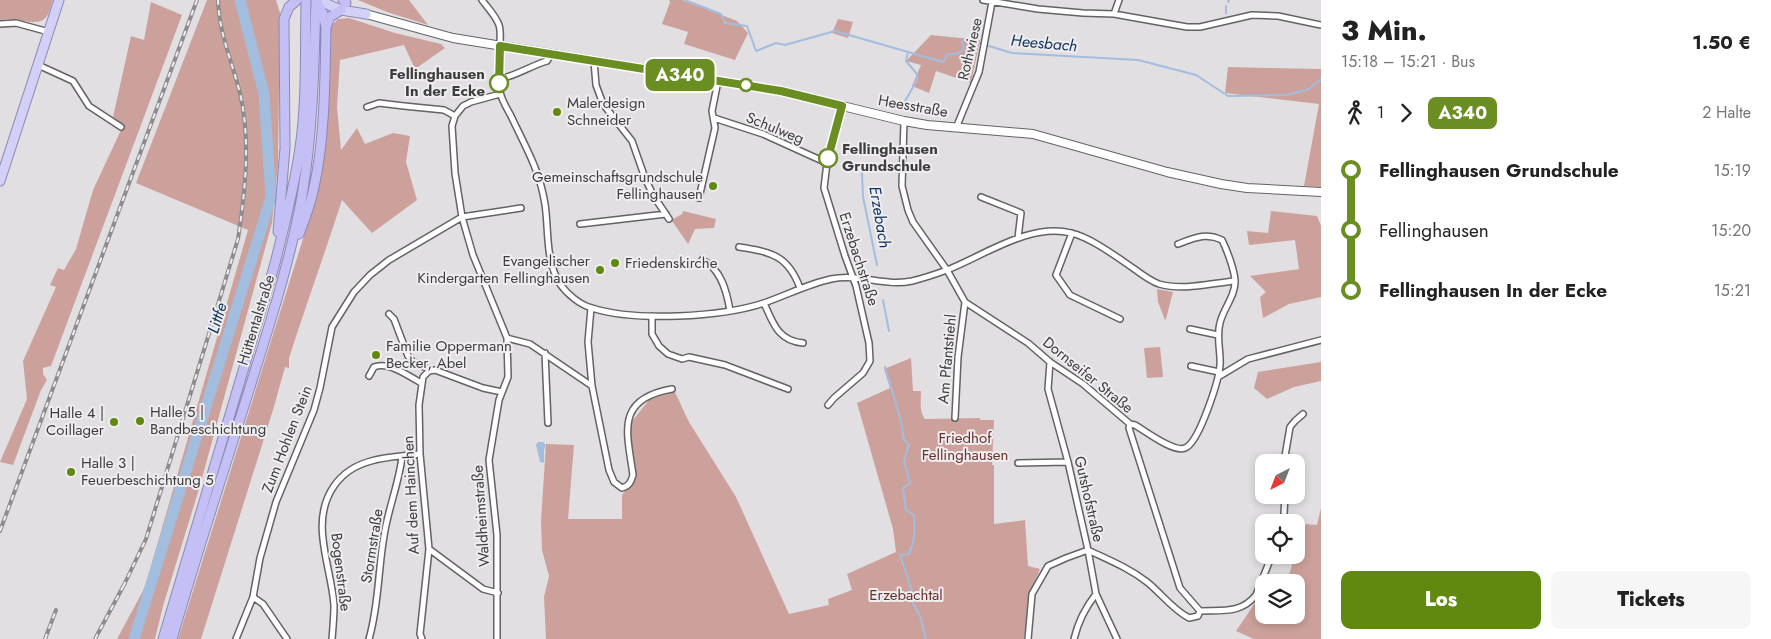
<!DOCTYPE html>
<html lang="de">
<meta charset="utf-8">
<style>
body{margin:0;font-family:Jost,sans-serif;background:#f6f6f6;color:#222;height:100vh;display:flex;flex-direction:column;font-size:19px;white-space:nowrap}
*{box-sizing:border-box;margin:0}
p{font-size:16px;color:#767676}
.icon{flex:none;width:28px;height:28px;fill:none;stroke:currentColor;stroke-width:2;stroke-linecap:round;stroke-linejoin:round}
.map{position:relative;flex:1;overflow:hidden}
.sheet{display:flex;flex-direction:column;background:#fff;width:450px}
.sheet>*{flex:none}
.badge{padding:0 10px;border-radius:8px;font-size:18px;line-height:32px}
.needle{width:32px;rotate:222deg}
.fabs{position:absolute;left:1255px;top:454px;display:grid;gap:10px}
.fabs a{display:grid;place-items:center;width:50px;height:50px;border-radius:10px;background:#fff;box-shadow:0 2px 8px #0003;font-size:25px}
.map>.badge{position:absolute;translate:-50% -50%;box-shadow:0 0 0 2px #fff}
.legs{display:flex;align-items:center;gap:8px;height:55px;padding:0 20px;font-size:16px}
.legs p{margin-inline-start:auto}
.summary{display:flex;align-items:center;justify-content:space-between;height:85px;padding:0 20px}
h1{font-size:28px;font-weight:800;line-height:38px}
.action{display:flex;gap:10px;margin-top:auto;padding:10px 20px}
.action a{flex:1;height:58px;border-radius:10px;background:#61880f;color:#fff;font-size:20px;font-weight:800;line-height:58px;text-align:center}
.action a+a{background:#f6f6f6;color:#222}
ul{padding:0 20px;list-style:none}
li{display:flex;align-items:center;gap:18px;height:60px;font-size:19px}
li i{display:grid;place-items:center;width:8px;height:100%;margin:0 6px;background:currentColor}
li i::after{content:'';width:12px;height:12px;margin:-6px;border:4px solid;border-radius:50%;background:#fff}
li p{margin-inline-start:auto}
li:first-child i{background:linear-gradient(#0000 50%,currentColor 0)}
li:last-child i{background:linear-gradient(currentColor 50%,#0000 0)}
main{display:flex;flex:1;min-height:0}
.map>svg:first-child{display:block}
.green{fill:#cda19b}
.water{fill:#a2bdde}
.lines{fill:none;stroke-linecap:round;stroke-linejoin:round}
.stream{stroke:#a2bdde;stroke-width:2}
.river{stroke:#a2bdde;stroke-width:11}
.minor-casing{stroke:#646265;stroke-width:8}
.secondary-casing{stroke:#646265;stroke-width:10}
.primary-casing{stroke:#8c88b4;stroke-width:11}
.trunk-casing{stroke:#8c88b4;stroke-width:11}
.minor{stroke:#fff;stroke-width:5}
.secondary{stroke:#fff;stroke-width:8}
.primary{stroke:#d3d0f8;stroke-width:9}
.trunk{stroke:#c4c0f6;stroke-width:9}
.rail-casing{stroke:#8d8b8d;stroke-width:4}
.rail{stroke:#efedf0;stroke-width:2;stroke-dasharray:5.5;stroke-linecap:butt}
.line-1-casing{stroke:#fff;stroke-width:11}
.line-1{stroke:#6b8e23;stroke-width:8}
.stop-1-dot{fill:#fff;stroke:#6b8e23;stroke-width:2.5}
.poi-dot{fill:#61880f;stroke:#efedf0;stroke-width:2}
.labels{text-anchor:middle;dominant-baseline:central;stroke-width:4;stroke-linejoin:round;paint-order:stroke}
.street-label{font-size:15px;fill:#3e3d3e;stroke:#efedf0}
.stop-label{font-size:15px;font-weight:bold;fill:#3e3d3e;stroke:#efedf0;text-anchor:end}
.poi-label{font-size:15px;fill:#3e3d3e;stroke:#efedf0;text-anchor:start}
.park-label{font-size:15px;fill:#6a2f29;stroke:#efedf0}
.water-label{font-size:16px;font-style:italic;fill:#0e325d;stroke:#efedf0}
</style>
<main>
<div class="map">
<svg width="1321" height="639" viewBox="0 0 1321 639">
<rect width="100%" height="100%" fill="#e2dfe2"/>
<path class="green" d="M0,0H53C51,5 50,11 47,16C40,29 13,16 0,20Z
M207,0H276L280,13L278,165L272,223L199,489L163,606L155,639H117L145,587L248,230L136,183Z
M358,0H409L428,25L387,12Z
M669,0H682L737,21L748,33L735,60L684,44L688,32L662,24L670,2Z
M151,2L182,15L51,366L43,368V374L47,380L41,390L13,465L0,462L27,399L23,361L56,287L50,285L58,268L64,270L76,249L93,190L121,130L113,117L131,36L144,40Z
M349,18L395,33L441,44L445,48L415,69L404,45L340,60L337,107L341,150L357,128L365,144L393,133L410,136L406,162L417,200L372,233L342,200C325,253 306,305 289,358V368L285,367L273,410L201,639H178L316,197L323,157L331,26L338,19Z
M838,19L853,22L848,38L832,33Z
M931,35L980,40L971,83L936,71L929,93L912,86L921,65L906,61Z
M1228,67L1321,69V187L1304,186L1319,104L1225,93Z
M683,211L716,219L714,228L695,229L688,244L672,221L673,219L682,214Z
M1271,211L1317,216L1321,226V297L1289,304L1263,318L1260,297L1266,292L1250,276L1299,269L1295,240L1249,245L1247,231L1268,233Z
M1157,289L1173,292L1166,319L1165,320L1158,302Z
M1160,347L1163,377L1147,378L1144,348Z
M911,358L913,391H921C921,400 919,412 925,419L980,418V420H994L992,465H994V524L1025,520L1028,566L1040,569L1030,593L1024,639H546L544,597L549,576L542,550L541,521L546,444L574,445L568,519H622V495L630,484V424L649,400L674,390L689,422L736,497L789,614L829,605L828,599L852,590L847,574L896,552L893,529L857,403L890,388L884,369Z
M1321,362V381L1294,387L1267,399L1254,388L1258,372Z
M1321,508V639H1254L1236,631L1255,603L1264,601V615H1296V582H1287L1304,524L1317,525Z"/>
<path class="water" d="M538,442H543L546,445L544,450V463L540,462L536,445Z"/>
<g class="lines">
<path class="stream" d="M685,0L721,14L725,23L747,26L756,51L776,43L785,45L835,31L943,62L948,54H957L964,49L962,41L966,39L1012,53L1138,60L1196,75L1228,96L1287,95L1309,89L1321,79
M1228,2L1229,0
M1226,6V13
M900,110L917,80V74L906,61L908,52
M862,173L863,197L877,265
M883,300L889,331
M885,367L901,421L904,440L909,445L904,461L910,483L903,488L906,510L914,515C915,529 915,541 909,554L900,555L911,588L913,603L920,616L926,639"/>
<path class="river" d="M134,639L271,197L264,94L240,0"/>
<defs>
<path id="minor" d="M482,0C487,7 496,16 499,25C501,31 500,39 500,45C499,60 498,76 500,91C501,99 506,107 510,114C518,131 527,148 534,165C539,177 543,192 545,204C549,231 545,260 560,284C567,294 580,305 592,308C636,322 721,317 764,303C787,295 808,284 831,279C859,273 885,287 912,281C924,278 936,274 947,270C983,256 1031,222 1071,233C1090,237 1117,257 1133,268C1141,274 1150,281 1159,284C1184,291 1211,283 1235,281
M983,0L1038,9L1083,13L1114,14L1187,27H1200L1252,15L1278,16L1321,25
M1114,14L1119,0
M0,24L16,23L49,32
M594,61L596,85L603,104L632,141L645,178L653,195L669,219
M38,65L73,81L89,106L121,127
M499,79C516,76 530,66 547,61L551,54
M367,107L379,103L404,106L444,110L455,116
M714,118L763,134L827,163
M904,121L902,186L908,210L913,222L947,270L965,302L1028,343L1050,362L1083,384L1130,424L1129,428L1180,588L1200,611C1222,610 1241,614 1256,595L1272,555
M956,128L979,72L992,2
M981,197L1021,213L1018,238
M699,198L715,128L712,111L718,81
M580,224L666,214
M1072,233L1056,275L1070,295L1120,319
M739,247C771,252 788,255 800,288
M702,260C721,268 727,292 730,311
M764,303C773,323 778,341 803,343
M389,314L394,319L408,356L413,362L431,370
M652,316V334L659,346L668,354L682,359L689,357L725,365L788,389
M1190,329L1218,335
M507,338L530,344L592,386L588,342L591,308
M545,353L548,423
M1050,362L1048,389L1068,462L1088,550L1096,594L1117,639
M1191,366L1219,372
M369,376L374,367C388,361 409,376 421,383
M1218,377L1248,359L1321,340
M592,386L609,470L614,482L622,488C629,486 631,482 633,475C627,432 615,399 672,389
M828,405L834,398L863,373L870,361L869,343L856,286L845,256L824,188L827,163L842,106
M955,418L958,357L965,302
M1130,424L1135,425C1145,431 1174,453 1185,448C1199,443 1219,380 1220,365C1221,351 1216,337 1220,323C1223,309 1236,295 1235,280C1234,269 1227,250 1222,240C1206,232 1194,238 1178,244
M1284,462L1290,427L1295,421L1303,414
M1018,463L1068,462
M1282,522L1284,514L1285,495
M429,549L483,589L498,593
M253,597L263,604L287,639
M236,639L253,597L260,558L276,502L314,410L320,388L332,327L354,292L370,275L389,260L462,217L521,208
M332,639C333,627 334,617 334,605C331,565 309,522 334,486C343,473 356,465 371,461C387,456 404,456 420,454
M369,639C379,605 378,570 384,536C388,509 399,483 402,457
M422,639L420,634L429,549L420,454L419,405L423,377L429,371L435,370L483,388L502,392
M497,639V535L489,460L499,400L508,377L507,338L473,255L462,217L455,173L452,126L455,116L463,106L471,102L500,94
M1028,639L1032,594L1048,566L1066,558L1088,550C1109,560 1129,568 1147,582C1162,594 1172,609 1189,618L1198,616L1200,611
M1074,639C1078,622 1085,608 1096,594"/>
<path id="secondary" d="M366,14L453,38L781,91L904,121L927,125L1033,134L1167,172L1221,184L1247,188L1321,192"/>
<path id="primary" d="M318,0L341,10L366,14
M0,181L59,0"/>
<path id="trunk" d="M343,0L346,3
M326,27L330,17L341,10
M278,232L285,148L284,19L289,7L297,0
M299,234C305,219 311,203 314,187C325,139 325,77 326,27L323,14L316,0
M163,639L274,267C284,228 294,188 300,148C307,100 305,49 306,0
M172,639C198,549 227,461 255,371C273,314 291,256 302,196C313,131 314,66 316,0"/>
</defs>
<use href="#minor" class="minor-casing"/>
<use href="#secondary" class="secondary-casing"/>
<use href="#primary" class="primary-casing"/>
<use href="#trunk" class="trunk-casing"/>
<use href="#minor" class="minor"/>
<use href="#secondary" class="secondary"/>
<use href="#primary" class="primary"/>
<use href="#trunk" class="trunk"/>
<defs>
<path id="rail" d="M0,531L197,0
M123,587L146,539L238,239C245,192 251,141 240,93C232,62 219,33 218,0
M45,639L56,610
M95,639L125,583"/>
</defs>
<use href="#rail" class="rail-casing"/>
<use href="#rail" class="rail"/>
</g>
<g class="lines">
<defs>
<path id="line-1" d="M499,83L500,46L781,91L842,106L828,158"/>
</defs>
<use href="#line-1" class="line-1-casing"/>
<use href="#line-1" class="line-1"/>
</g>
<g class="stop-1-dot">
<circle cx="499" cy="83" r="9"/>
<circle cx="746" cy="85" r="6"/>
<circle cx="828" cy="158" r="9"/>
</g>
<g class="poi-dot">
<circle cx="557" cy="112" r="5"/>
<circle cx="713" cy="186" r="5"/>
<circle cx="615" cy="263" r="5"/>
<circle cx="600" cy="270" r="5"/>
<circle cx="376" cy="355" r="5"/>
<circle cx="140" cy="421" r="5"/>
<circle cx="114" cy="422" r="5"/>
<circle cx="71" cy="472" r="5"/>
</g>
<g class="labels">
<g class="street-label">
<text transform="translate(970 49) rotate(-77)">Rothwiese</text>
<text transform="translate(913 106) rotate(10)">Heesstraße</text>
<text transform="translate(775 128) rotate(22)">Schulweg</text>
<text transform="translate(859 259) rotate(72)">Erzebachstraße</text>
<text transform="translate(256 320) rotate(-73)">Hüttentalstraße</text>
<text transform="translate(947 359) rotate(-85)">Am Pfantstiehl</text>
<text transform="translate(1088 375) rotate(39)">Dornseifer Straße</text>
<text transform="translate(287 439) rotate(-69)">Zum Hohlen Stein</text>
<text transform="translate(411 495) rotate(-93)">Auf dem Hainchen</text>
<text transform="translate(1089 499) rotate(77)">Gutshofstraße</text>
<text transform="translate(481 516) rotate(-94)">Waldheimstraße</text>
<text transform="translate(372 546) rotate(-81)">Stormstraße</text>
<text transform="translate(341 572) rotate(83)">Bogenstraße</text>
</g>
<g class="stop-label">
<text x="485" y="74">Fellinghausen<tspan x="485" dy="17">In der Ecke</tspan></text>
<text x="842" y="149" text-anchor="start">Fellinghausen<tspan x="842" dy="17">Grundschule</tspan></text>
</g>
<g class="poi-label">
<text x="567" y="103">Malerdesign<tspan x="567" dy="17">Schneider</tspan></text>
<text x="703" y="177" text-anchor="end">Gemeinschaftsgrundschule<tspan x="703" dy="17">Fellinghausen</tspan></text>
<text x="590" y="261" text-anchor="end">Evangelischer<tspan x="590" dy="17">Kindergarten Fellinghausen</tspan></text>
<text x="625" y="263">Friedenskirche</text>
<text x="386" y="346">Familie Oppermann<tspan x="386" dy="17">Becker, Abel</tspan></text>
<text x="150" y="412">Halle 5 |<tspan x="150" dy="17">Bandbeschichtung</tspan></text>
<text x="104" y="413" text-anchor="end">Halle 4 |<tspan x="104" dy="17">Coillager</tspan></text>
<text x="81" y="463">Halle 3 |<tspan x="81" dy="17">Feuerbeschichtung 5</tspan></text>
</g>
<g class="park-label">
<text x="965" y="438">Friedhof<tspan x="965" dy="17">Fellinghausen</tspan></text>
<text x="906" y="595">Erzebachtal</text>
</g>
<g class="water-label">
<text transform="translate(1044 43) rotate(5)">Heesbach</text>
<text transform="translate(880 217) rotate(80)">Erzebach</text>
<text transform="translate(217 318) rotate(-73)">Littfe</text>
</g>
</g>
</svg>
<div class="fabs">
<a><svg class="needle" viewBox="-14 -14 28 28"><path d="M0-13l5 13h-10z" fill="#e53935"/><path d="M0 13l5-13h-10z" fill="#767676"/></svg></a>
<a><svg class="icon" aria-label="locate" viewBox="0 0 24 24"><circle cx="12" cy="12" r="6"/><path d="M12 2v4M12 18v4M2 12h4M18 12h4"/></svg></a>
<a><svg class="icon" aria-label="layers" viewBox="0 0 24 24"><path d="M12 4l9 5-9 5-9-5zM3 14l9 5 9-5"/></svg></a>
</div>
<b class="badge" style="left:680px;top:75px;background:#6b8e23;color:#fff">A340</b>
</div>
<section class="sheet">
<div class="summary"><div><h1>3 Min.</h1><p>15:18 – 15:21 · Bus</p></div><b>1.50 €</b></div>
<div class="legs"><svg class="icon" aria-label="walk" viewBox="0 0 24 24"><circle cx="13" cy="4" r="2"/><path d="M13 8l-2 6 4 7M11 14l-3 7M7 12l3-4h3l4 4"/></svg>1<svg class="icon" aria-label="forward" viewBox="0 0 24 24"><path d="M9 5l7 7-7 7"/></svg><b class="badge" style="background:#6b8e23;color:#fff">A340</b><p>2 Halte</p></div>
<ul>
<li><i style="color:#6b8e23"></i><b>Fellinghausen Grundschule</b><p>15:19</p></li>
<li><i style="color:#6b8e23"></i><span>Fellinghausen</span><p>15:20</p></li>
<li><i style="color:#6b8e23"></i><b>Fellinghausen In der Ecke</b><p>15:21</p></li>
</ul>
<div class="action"><a>Los</a><a>Tickets</a></div>
</section>
</main>
